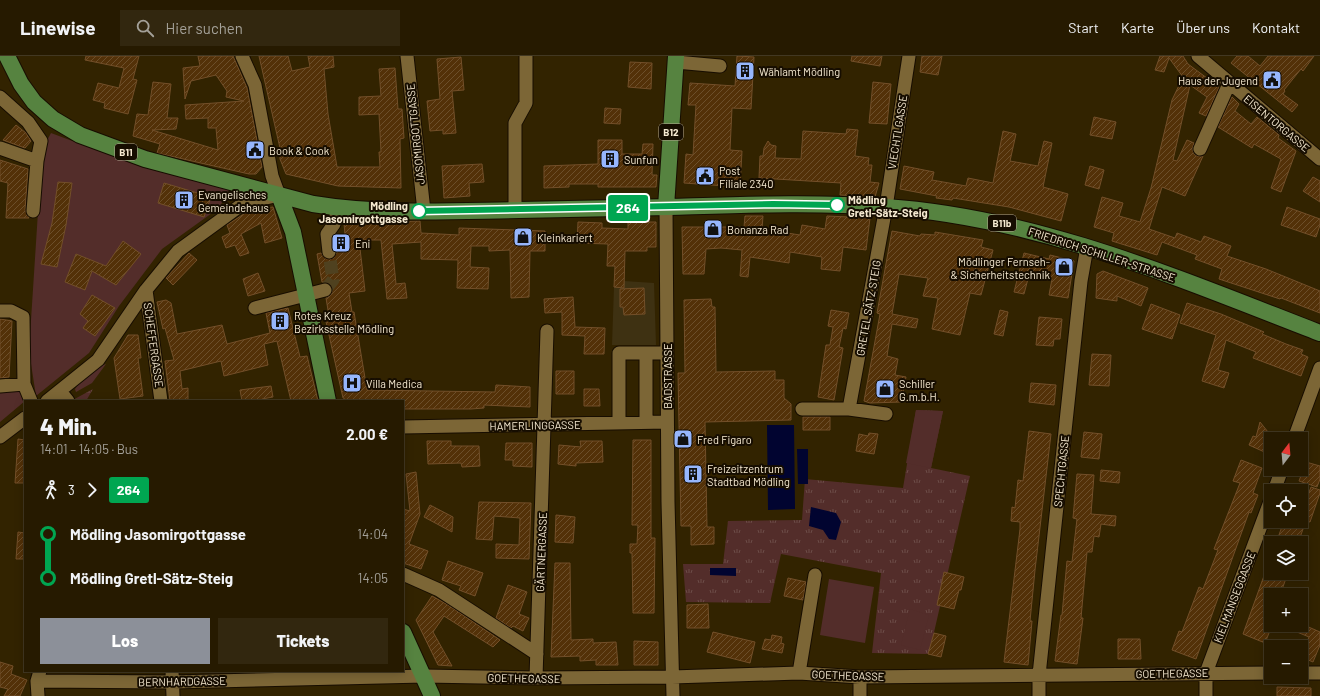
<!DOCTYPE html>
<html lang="de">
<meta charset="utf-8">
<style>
body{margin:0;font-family:Barlow,sans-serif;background:#32270f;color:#f1f3f6;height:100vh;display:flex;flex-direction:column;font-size:15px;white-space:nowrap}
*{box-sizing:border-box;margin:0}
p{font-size:13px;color:#a4a199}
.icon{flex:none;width:22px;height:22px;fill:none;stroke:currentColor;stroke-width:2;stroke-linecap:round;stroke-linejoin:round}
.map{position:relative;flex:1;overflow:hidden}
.details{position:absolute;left:24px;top:344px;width:380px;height:272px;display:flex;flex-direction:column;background:#261a00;border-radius:0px;box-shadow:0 2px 10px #0003,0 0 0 1px #423822}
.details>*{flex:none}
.badge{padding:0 8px;border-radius:3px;font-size:14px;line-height:26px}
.needle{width:26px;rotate:16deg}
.tools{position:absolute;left:1264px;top:376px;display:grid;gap:8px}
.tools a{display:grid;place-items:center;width:44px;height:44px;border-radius:0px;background:#261a00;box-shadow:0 2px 10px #0003,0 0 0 1px #423822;font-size:20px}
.map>.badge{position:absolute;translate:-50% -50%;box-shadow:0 0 0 2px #fff}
.legs{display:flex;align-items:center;gap:6px;height:44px;padding:0 16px;font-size:13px}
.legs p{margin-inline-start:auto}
.summary{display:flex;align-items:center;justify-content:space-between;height:68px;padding:0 16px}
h1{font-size:22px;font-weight:800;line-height:30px}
.action{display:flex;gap:8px;margin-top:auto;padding:8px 16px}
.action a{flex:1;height:46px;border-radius:0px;background:#8c9099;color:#fff;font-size:16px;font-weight:800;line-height:46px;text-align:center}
.action a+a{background:#32270f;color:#f1f3f6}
ul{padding:0 16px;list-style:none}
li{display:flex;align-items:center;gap:14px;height:44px;font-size:15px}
li i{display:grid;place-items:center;width:6px;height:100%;margin:0 5px;background:currentColor}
li i::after{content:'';width:10px;height:10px;margin:-5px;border:3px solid;border-radius:50%;background:#261a00}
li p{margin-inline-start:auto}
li:first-child i{background:linear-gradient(#0000 50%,currentColor 0)}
li:last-child i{background:linear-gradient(currentColor 50%,#0000 0)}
header{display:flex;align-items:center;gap:24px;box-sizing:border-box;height:56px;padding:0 20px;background:#261a00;border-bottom:1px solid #423822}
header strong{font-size:19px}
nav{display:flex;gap:22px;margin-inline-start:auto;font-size:14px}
.search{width:280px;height:36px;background:#32270f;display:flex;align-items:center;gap:10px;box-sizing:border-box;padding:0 14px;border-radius:0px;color:#a4a199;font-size:15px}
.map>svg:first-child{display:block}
.built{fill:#3e3112}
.grass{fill:url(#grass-tufts)}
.garden{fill:#532d2a}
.water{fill:#010430}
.building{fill:url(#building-hatch);stroke:#734f29}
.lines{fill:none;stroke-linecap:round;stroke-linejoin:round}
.minor-tunnel{stroke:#4f411f;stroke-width:13;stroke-dasharray:13 6;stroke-linecap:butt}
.minor-casing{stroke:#170d00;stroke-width:15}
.major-casing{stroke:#170d00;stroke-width:18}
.minor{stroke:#7c6636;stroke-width:13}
.major{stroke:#568340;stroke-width:16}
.line-1-casing{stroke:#fff;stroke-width:9}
.line-1{stroke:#00a651;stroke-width:6}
.stop-1-dot{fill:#fff;stroke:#00a651;stroke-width:2}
.labels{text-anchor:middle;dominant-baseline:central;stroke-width:4;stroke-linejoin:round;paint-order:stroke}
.shield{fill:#160d00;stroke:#b3a892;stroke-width:1}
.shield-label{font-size:10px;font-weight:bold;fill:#f6ead1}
.poi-label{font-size:11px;fill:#f6ead1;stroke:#160d00;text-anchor:start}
.street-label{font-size:11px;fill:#f6ead1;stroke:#160d00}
.stop-label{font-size:11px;font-weight:bold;fill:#f6ead1;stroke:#160d00;text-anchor:start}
</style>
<header>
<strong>Linewise</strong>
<div class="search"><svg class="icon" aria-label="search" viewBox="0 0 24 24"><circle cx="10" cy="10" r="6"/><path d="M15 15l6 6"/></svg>Hier suchen</div>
<nav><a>Start</a><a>Karte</a><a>Über uns</a><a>Kontakt</a></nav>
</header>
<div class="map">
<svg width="1320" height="640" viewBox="0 0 1320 640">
<defs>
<pattern id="grass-tufts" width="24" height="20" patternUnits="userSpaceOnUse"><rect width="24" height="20" fill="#532d2a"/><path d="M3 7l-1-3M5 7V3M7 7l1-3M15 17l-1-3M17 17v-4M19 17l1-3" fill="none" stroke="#6c4c48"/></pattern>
<pattern id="building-hatch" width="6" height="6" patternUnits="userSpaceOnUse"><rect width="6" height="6" fill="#533108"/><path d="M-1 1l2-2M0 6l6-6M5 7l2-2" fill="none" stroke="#6c4f2b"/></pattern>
</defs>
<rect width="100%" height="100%" fill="#322300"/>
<path class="built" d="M625,173L624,225L654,227L656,289H612L614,231Z"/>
<path class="grass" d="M106,308L92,327L76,336L75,333C83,322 93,312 106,308Z
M93,333L86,345H71Z
M916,354L943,355L931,412L970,420L929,598L872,597L881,517L781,498L770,547L686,546L683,508H723L728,465L802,464L805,423L903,432Z"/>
<path class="garden" d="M51,77L139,110L229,134L219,152L162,193L119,250L89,297L36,340L29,295L42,94Z
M23,332L25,345L0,366V333Z
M916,354L943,355L931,412L906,407Z
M829,523L874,531L865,587L820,579Z
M910,553L929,559L920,594L901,589Z"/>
<path class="water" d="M767,369H794L795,453L768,454Z
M797,393H808V428H798Z
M811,451L836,457L841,466L836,484L829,483L823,474L809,470Z
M710,512H736V520L710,519Z"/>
<path class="building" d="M86,0H139L133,23L137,24L128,58L104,52L105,47L93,44L98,27L119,32L124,12L85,4Z
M198,0H233L247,32L262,111L256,118H249L157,97L160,88L133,80L137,58L148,59L153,26L171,28L167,62H178L176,73L152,74L218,94L216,72H208V62L186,63L185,49L244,45L226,41L227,35L216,19L191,25L185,43L183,12L200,10Z
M259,0H288L292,15L310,11L308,0H333L334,11L324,13L328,58L337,111H380L379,96H381L379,58L359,59V41L381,40L379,13L395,12L398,53H402L404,82L400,83L401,132L338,130L286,118L280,103V92Z
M737,0L754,1L751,53L732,52L730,94L742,95L740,131L684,127L686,98L693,99L696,49H688L690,27L735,30Z
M852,0H882L880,10L851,5Z
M922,0H942L938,19L920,16Z
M1160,0H1183L1188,8L1219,31L1206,60L1199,57L1207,41L1190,29L1173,104L1177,105L1187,84L1194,87L1192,93L1194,98L1197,100H1203L1185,140L1162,131L1149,173L1175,182L1177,177L1201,186L1204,180L1231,190L1227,200L1266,213L1320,235V257L1281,242L1280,243L1219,223L1222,213L1195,203L1197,199L1162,186L1157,199L1112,185L1114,177L1094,171L1102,141L1123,147L1119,160L1140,166L1151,132L1172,44L1183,21L1169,2L1164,16L1155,14Z
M1237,0H1248L1260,10L1268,0H1314L1303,15L1301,13L1284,34L1285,35L1283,38L1298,49L1292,56L1231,7Z
M461,1L464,34L452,35L456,77L443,78V74L430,75L427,45L440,43L437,3Z
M630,6L652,7L651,33L628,31Z
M873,26L891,28L887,68L869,67Z
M1232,41L1239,48L1235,55L1251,68L1257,61L1279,79L1278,82L1296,95L1281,136L1271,132L1281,103L1254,88L1252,92L1218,71Z
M605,52L621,53L620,68L604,67Z
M1094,61L1116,66L1112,83L1090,79Z
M16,69L26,77L31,85L25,92L3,84Z
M847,73L858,74L855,100L869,102L868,109H872L870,126L879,127L875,141L840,139L841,127L759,122L760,100H763L764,92L768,85L771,89L776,90L775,102L801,103L803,75L846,78Z
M1003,75L1016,78L1010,105L1038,110L1044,85L1052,87L1043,131L1068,138L1061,165L1009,151L953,142L952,144L936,142L937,140L900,133L904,110L934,116L932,124L966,130L968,122L993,127Z
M598,84H622V98H642L643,88H653L652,119H657L656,131H598V128H569V131L544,132V110L598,108Z
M0,104L28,113L25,154L29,162H6L8,127L0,125Z
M482,108L484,126L469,127L470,140L444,142L442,110Z
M1090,110L1104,114L1099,133L1085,129Z
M1313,121L1320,125V146L1303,135Z
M58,126L72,127L66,169L57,211L41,208L52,167Z
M164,127L211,141L204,161L158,147Z
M273,151L282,182L265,187L261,167L241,178L249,197L240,200L235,189L226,192L222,181L230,177L227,169L250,154Z
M1287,151L1320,163V169L1316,181L1281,169Z
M745,160H763L762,173L800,179L802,169L825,173L827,160L870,162L866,194L843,191L840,215L821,213L822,201L790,196L789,207L750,201L748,221L740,220L742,194L721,192L706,193L704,218H683L682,171H744Z
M420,165L421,177L459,179V172L545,175V195H530L529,241L511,242L510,194L489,195V190H471L470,211L489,212L488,233L457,232L458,204L421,203V186L392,188L396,228L405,227L407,242L387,243L381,184H359L365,235L349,237L352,256H354L367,334L495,336L496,329L530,331V351L484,349V352L471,353H403V345H345L344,342H343L325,261L329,260L326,242L331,239L333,232L328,226H322L317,198L321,197L326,203L334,202L337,195L335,180L345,179L344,167Z
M578,166L602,167V172L628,173V166H656V191H647V195H625L624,232L614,231L615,210H607L608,188L577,187Z
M892,175L920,180L921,178L935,179V176L983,184L981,191L993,194L981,239L970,237L960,279L932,273L938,242L923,240L928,222L899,218L892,258L918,263L916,272L892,268L887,300L898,303L895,319L906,321L901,346L870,347L864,345L880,258L877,257Z
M123,185L141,198L116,229L92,215L85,234L65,226L76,198L106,210Z
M189,197L197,204L173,229L166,222Z
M1024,197L1049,203L1050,199L1074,205L1068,242L1049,239L1052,223L1029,219L1024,238L1014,236Z
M1103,215L1148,232L1141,250L1117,240V245L1096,242L1097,218Z
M258,217L265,235L248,240L243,223Z
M644,232L645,258L624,259L623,251H620V233Z
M92,239L115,252L95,280L83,272L88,265L80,258Z
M573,241L575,271L605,272L604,298H584L585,280L562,279V256L545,257L544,243Z
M711,243L712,251H715L716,316L775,315V324H784V342L791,348V364L705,366L707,471H714V488L691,489V470H681L678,317H685L684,244Z
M166,244L171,247L177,278L222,269L227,288L270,277L266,257L288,252L300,301L307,300L318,345H291L277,285L264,288L268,309L224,320L221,305L180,315L182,333L188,332V345H170L165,305L174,304L165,272L163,273L157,246Z
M1187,247L1221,258L1264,276L1262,278L1286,288L1303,294L1301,298L1308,301L1301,320L1253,302L1256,296L1226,284L1218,314L1229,317L1224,332L1202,325L1216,279L1180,267Z
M1151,248L1180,259L1172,283L1142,273Z
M831,254L849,257L846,273L843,272L839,291L843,292L834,344L818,341L826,289H830L833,271L828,270Z
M1000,254L1008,256L1003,280L994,278Z
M1039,261L1062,263L1060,283H1054L1053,290L1036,289Z
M0,263L12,265L9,321L0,322Z
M128,279H138L141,302H138L143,340L120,343L114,302Z
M1092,298L1111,299L1109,330L1089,329Z
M556,315H574V338H556Z
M1031,327L1056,329L1054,349L1029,346Z
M271,330L273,341L262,343V345H242L240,334Z
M584,333H599L600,350H584Z
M803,361H830V374H803Z
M1260,366L1272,381L1271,399L1249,389L1253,380L1256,381Z
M1029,375L1051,378L1035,514L1030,565H1032L1028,609L1004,606L1020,473V466L1011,465L1012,451L1015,452L1018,424L1023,425Z
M1084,376L1102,378L1099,403L1081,401Z
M869,377L878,378L874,398L856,395L859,378L868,380Z
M18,383L25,384V427H15Z
M633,384H651V482H655L654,557H633L632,497H630V488H637L638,469H632Z
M427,385H451V390H479L480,410L462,411L461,407L428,408Z
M580,385H602L603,406L576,407V410L558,408L559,389L581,391Z
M506,387H532V411L513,410V404H505Z
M1241,404L1262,412L1253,437L1258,439L1251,457L1249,456L1196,603L1172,594L1179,575L1182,576L1199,531L1203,533L1218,494L1214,493L1240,427L1233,425Z
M1306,406L1320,410V423L1317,431L1299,425Z
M1101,414L1120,416L1119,427L1100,425Z
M416,416L420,458L409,488L428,495L421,513L403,507V453L410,455L406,418Z
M1077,418L1094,419L1091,458L1116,460L1115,470L1101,468L1099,481L1094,480L1092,496H1087L1081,562H1083L1077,608L1055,605L1061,559H1062L1067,505L1072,506L1077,463L1073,462Z
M1311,431L1320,434V437L1310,466L1306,465L1298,487H1276L1284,465H1305L1301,464V458Z
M479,446L531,447L529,503L496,502V488L519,489L520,462L494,460L492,484L476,483Z
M430,449L453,461L452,476L424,461Z
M556,459L575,461L573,487L555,486Z
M18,476L25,477V503H16Z
M448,505L483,517L475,540L459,534L461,530L442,524Z
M555,507H570L571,584L593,583V587L616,586L618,609H596V604L580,605V600L551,601Z
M944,516L964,521L961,534H959L954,553L937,549Z
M1265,517H1288L1280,539H1271V572L1265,587L1243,578Z
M788,522L806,526L803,544L784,540Z
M508,529L527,536L519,558L529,562L523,575L513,570L511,572L496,562Z
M432,540L448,549L500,584L493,591L444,560L433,576L452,610L438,609L416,564Z
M708,548L709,572H687V549Z
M1280,569H1304L1320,576V589L1313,606L1301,601L1309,581Z
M713,576L755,586L750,607L707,596Z
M934,577L946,580L941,601L928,598Z
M772,579L782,581L781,587L784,588L782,597L762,593L765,583L771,584Z
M1118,583H1140L1141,603H1118Z
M634,585L658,586V609H634Z
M0,606L13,610L11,618L27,624L20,640H4L8,633L0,631Z
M1277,631L1311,632V640H1277Z"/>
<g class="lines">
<path class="minor-tunnel" d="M325,234L333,224L329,196"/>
<defs>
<path id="minor" d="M407,0L424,155
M1198,0L1320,103
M676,6L720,10
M0,41L28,66L41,85L37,105L33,155
M0,92L37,105
M1200,93L1229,28
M666,151L668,446L673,640
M515,154V67L526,47V0
M329,196L327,178L334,168L338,152
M146,234L161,345
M255,252L325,234
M0,255H11L23,261L24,328L31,345
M646,297V366
M0,330L24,328
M60,335L68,345
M47,345L98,304L146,234L178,195L244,147L279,139L272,120L255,29L242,0
M802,353H849L886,358
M849,353L886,151L909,0
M619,366V297H667
M403,371L667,366
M0,381L25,362
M1294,383L1320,312
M1274,435L1282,413
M403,518L439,534L537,598
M172,615L173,640
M799,617L815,519
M1301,617H1320
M860,621V640
M536,622L547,275
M37,625L172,626L424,620L536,622L672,621L799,617L860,621L1271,617
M38,640L37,625L40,615
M1039,640V619L1081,225L1087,191
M1206,640V617L1271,443"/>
<path id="major" d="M7,0L21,28L34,46L53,63L80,79L145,103L313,148C380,159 451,155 519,154C569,153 619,152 669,151C741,149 813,146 885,151C1037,161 1180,223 1320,277
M279,139L293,176L328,345
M666,151L676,0
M403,576L432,640"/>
</defs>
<use href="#minor" class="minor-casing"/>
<use href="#major" class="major-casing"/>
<use href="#minor" class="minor"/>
<use href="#major" class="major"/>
</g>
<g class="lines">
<defs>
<path id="line-1" d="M419,155L773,148L837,149"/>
</defs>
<use href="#line-1" class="line-1-casing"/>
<use href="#line-1" class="line-1"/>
</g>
<defs>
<symbol id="building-square" viewBox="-11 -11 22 22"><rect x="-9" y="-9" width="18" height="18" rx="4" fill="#96b6fd" stroke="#160d00"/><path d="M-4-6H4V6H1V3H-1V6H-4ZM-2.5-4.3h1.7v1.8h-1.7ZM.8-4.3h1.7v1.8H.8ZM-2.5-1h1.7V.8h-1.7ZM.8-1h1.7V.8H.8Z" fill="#111"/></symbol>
<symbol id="civic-square" viewBox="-11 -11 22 22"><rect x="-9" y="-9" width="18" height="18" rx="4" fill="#96b6fd" stroke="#160d00"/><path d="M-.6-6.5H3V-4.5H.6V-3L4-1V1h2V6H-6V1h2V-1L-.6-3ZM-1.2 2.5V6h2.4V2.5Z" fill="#111"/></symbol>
<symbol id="shop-square" viewBox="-11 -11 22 22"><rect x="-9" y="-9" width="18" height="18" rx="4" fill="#96b6fd" stroke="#160d00"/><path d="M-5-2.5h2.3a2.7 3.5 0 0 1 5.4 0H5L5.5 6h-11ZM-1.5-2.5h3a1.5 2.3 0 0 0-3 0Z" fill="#111"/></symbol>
<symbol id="hospital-square" viewBox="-11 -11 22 22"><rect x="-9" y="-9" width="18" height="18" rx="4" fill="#96b6fd" stroke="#160d00"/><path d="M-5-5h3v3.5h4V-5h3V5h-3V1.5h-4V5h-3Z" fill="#111"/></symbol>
</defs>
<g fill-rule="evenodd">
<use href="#building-square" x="734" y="4" width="22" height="22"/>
<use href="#civic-square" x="1261" y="13" width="22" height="22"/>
<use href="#civic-square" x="244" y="83" width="22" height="22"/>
<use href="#building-square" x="599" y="92" width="22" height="22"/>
<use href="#civic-square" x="694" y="109" width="22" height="22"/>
<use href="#building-square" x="173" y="133" width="22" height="22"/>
<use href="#shop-square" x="702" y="162" width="22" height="22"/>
<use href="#shop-square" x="512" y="170" width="22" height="22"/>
<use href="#building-square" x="330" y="176" width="22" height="22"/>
<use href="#shop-square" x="1053" y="200" width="22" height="22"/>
<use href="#building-square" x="269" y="254" width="22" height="22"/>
<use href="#hospital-square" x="341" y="316" width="22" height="22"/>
<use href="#shop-square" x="874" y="322" width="22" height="22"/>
<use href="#shop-square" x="672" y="372" width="22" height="22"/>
<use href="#building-square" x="682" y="407" width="22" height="22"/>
</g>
<g class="stop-1-dot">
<circle cx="837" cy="149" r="7"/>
<circle cx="419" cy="155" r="7"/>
</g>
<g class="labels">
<g class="shield">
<rect x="659" y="68" width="24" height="16" rx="3"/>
<rect x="115" y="88" width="22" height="16" rx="3"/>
<rect x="988" y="159" width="28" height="16" rx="3"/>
</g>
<g class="shield-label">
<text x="671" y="76">B12</text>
<text x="126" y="96">B11</text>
<text x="1002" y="167">B11b</text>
</g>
<g class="poi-label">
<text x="759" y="15">Wählamt Mödling</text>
<text x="1258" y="24" text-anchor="end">Haus der Jugend</text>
<text x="269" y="94">Book &amp; Cook</text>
<text x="624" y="103">Sunfun</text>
<text x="719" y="114">Post<tspan x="719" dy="13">Filiale 2340</tspan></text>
<text x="198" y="138">Evangelisches<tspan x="198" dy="13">Gemeindehaus</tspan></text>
<text x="727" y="173">Bonanza Rad</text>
<text x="537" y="181">Kleinkariert</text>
<text x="355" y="187">Eni</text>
<text x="1050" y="205" text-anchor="end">Mödlinger Fernseh-<tspan x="1050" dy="13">&amp; Sicherheitstechnik</tspan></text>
<text x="294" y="259">Rotes Kreuz<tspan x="294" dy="13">Bezirksstelle Mödling</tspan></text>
<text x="366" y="327">Villa Medica</text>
<text x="899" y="327">Schiller<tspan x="899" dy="13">G.m.b.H.</tspan></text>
<text x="697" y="383">Fred Figaro</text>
<text x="707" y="412">Freizeitzentrum<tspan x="707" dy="13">Stadtbad Mödling</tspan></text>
</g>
<g class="street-label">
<text transform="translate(1277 67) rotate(40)">EISENTORGASSE</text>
<text transform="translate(897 76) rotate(-81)">VIECHTLGASSE</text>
<text transform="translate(415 78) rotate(-96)">JASOMIRGOTTGASSE</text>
<text transform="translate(1102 198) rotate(18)">FRIEDRICH SCHILLER-STRASSE</text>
<text transform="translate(868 252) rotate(-80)">GRETEL SÄTZ STEIG</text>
<text transform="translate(154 289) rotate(82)">SCHEFFERGASSE</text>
<text transform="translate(667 320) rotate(-90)">BADSTRASSE</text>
<text transform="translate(535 369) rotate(-1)">HAMERLINGGASSE</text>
<text transform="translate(1061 415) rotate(-84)">SPECHTGASSE</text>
<text transform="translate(541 496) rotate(-88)">GÄRTNERGASSE</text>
<text transform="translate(1234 541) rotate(-69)">KIELMANSEGGASSE</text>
<text transform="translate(1172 617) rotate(-1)">GOETHEGASSE</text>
<text transform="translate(848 619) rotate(2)">GOETHEGASSE</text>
<text transform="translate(524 622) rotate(1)">GOETHEGASSE</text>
<text transform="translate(182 625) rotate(-1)">BERNHARDGASSE</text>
</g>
<g class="stop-label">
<text x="848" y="143">Mödling<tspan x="848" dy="13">Gretl-Sätz-Steig</tspan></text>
<text x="408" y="149" text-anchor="end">Mödling<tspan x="408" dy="13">Jasomirgottgasse</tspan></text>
</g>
</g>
</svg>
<div class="tools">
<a><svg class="needle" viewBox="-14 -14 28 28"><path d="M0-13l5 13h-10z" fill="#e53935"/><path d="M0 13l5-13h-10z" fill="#a4a199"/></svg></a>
<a><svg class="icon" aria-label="locate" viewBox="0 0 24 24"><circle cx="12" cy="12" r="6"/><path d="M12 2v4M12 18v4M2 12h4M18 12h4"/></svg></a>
<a><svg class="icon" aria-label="layers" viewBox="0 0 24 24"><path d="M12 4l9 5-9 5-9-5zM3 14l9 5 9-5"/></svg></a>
<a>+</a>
<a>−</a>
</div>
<b class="badge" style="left:628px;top:152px;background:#00a651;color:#fff">264</b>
<section class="details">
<div class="summary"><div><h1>4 Min.</h1><p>14:01 – 14:05 · Bus</p></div><b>2.00 €</b></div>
<div class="legs"><svg class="icon" aria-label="walk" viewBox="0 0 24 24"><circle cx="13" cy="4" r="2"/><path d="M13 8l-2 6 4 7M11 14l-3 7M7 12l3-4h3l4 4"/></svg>3<svg class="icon" aria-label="forward" viewBox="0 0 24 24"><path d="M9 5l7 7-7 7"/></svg><b class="badge" style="background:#00a651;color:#fff">264</b></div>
<ul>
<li><i style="color:#00a651"></i><b>Mödling Jasomirgottgasse</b><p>14:04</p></li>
<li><i style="color:#00a651"></i><b>Mödling Gretl-Sätz-Steig</b><p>14:05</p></li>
</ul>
<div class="action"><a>Los</a><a>Tickets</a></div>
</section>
</div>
